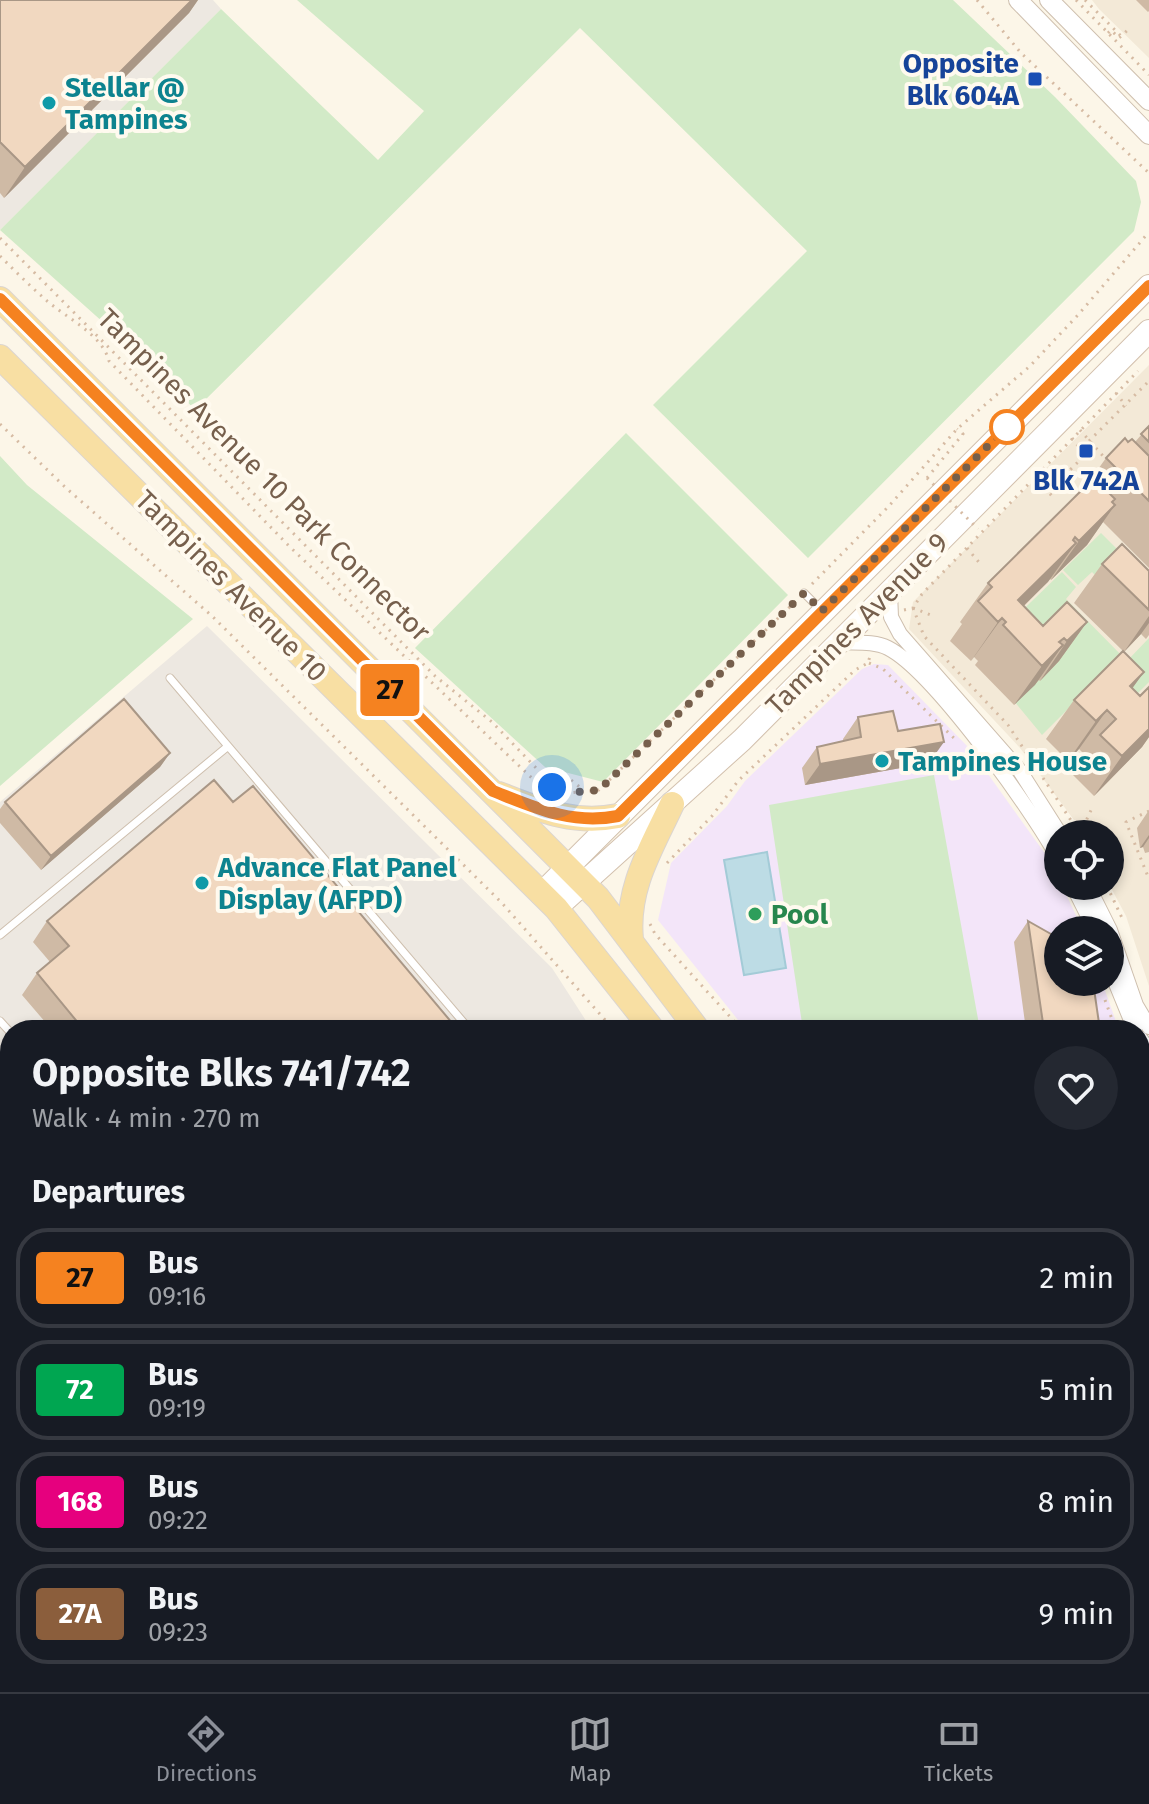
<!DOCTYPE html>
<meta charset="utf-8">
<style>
body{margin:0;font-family:"Fira Sans",sans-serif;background:#242831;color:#f1f3f6;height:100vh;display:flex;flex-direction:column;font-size:30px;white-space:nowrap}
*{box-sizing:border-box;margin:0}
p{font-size:26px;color:#9ea1a6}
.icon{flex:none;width:44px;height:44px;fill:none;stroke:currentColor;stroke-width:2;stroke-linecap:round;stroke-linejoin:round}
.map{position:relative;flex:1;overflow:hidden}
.side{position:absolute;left:0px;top:1020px;width:1150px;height:672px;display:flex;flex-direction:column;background:#171b24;border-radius:32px 32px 0 0;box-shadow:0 4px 12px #0003}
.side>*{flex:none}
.badge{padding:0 16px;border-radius:6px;font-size:28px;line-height:52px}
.controls{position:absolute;left:1044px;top:820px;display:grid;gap:16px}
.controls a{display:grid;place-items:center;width:80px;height:80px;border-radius:50%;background:#171b24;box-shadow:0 4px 12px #0003;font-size:40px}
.you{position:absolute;width:40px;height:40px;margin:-20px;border:6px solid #fff;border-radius:50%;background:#1a73e8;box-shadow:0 0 0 12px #1a73e833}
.map>.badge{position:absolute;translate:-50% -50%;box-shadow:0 0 0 4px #fff}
h2{padding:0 32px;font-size:30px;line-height:72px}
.round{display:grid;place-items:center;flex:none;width:84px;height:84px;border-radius:42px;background:#242831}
.overview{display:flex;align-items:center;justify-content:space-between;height:136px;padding:0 32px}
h1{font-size:38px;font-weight:700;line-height:60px}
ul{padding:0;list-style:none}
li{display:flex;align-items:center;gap:24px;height:100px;margin:0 16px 12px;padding:0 16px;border:4px solid #363941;border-radius:32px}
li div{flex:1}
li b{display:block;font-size:30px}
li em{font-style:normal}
li .badge{min-width:88px;font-weight:700;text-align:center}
.tab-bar{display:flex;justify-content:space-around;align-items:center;height:112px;border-top:2px solid #363941;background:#171b24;font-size:22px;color:#9ea1a6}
.tab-bar a{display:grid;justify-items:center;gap:4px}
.tab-bar .current{color:#8c9099}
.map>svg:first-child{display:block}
.residential{fill:#f3e9d7}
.commercial{fill:#fce8dc}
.industrial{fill:#ede8e1}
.education{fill:#f3e5f9}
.green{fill:#d2eac7}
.water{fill:#bddce5;stroke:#a3cbd7;stroke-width:2}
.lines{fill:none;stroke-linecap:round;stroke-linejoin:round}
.service-casing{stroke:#cebfae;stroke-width:9}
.minor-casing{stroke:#cebfae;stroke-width:16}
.tertiary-casing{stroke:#cebfae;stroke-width:20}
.secondary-casing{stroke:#d3c1ae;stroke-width:24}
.primary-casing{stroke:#dbd5d0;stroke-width:26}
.path{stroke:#d6bba3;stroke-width:3;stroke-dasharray:2 6;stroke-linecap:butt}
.service{stroke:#fff;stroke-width:7}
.minor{stroke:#fff;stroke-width:14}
.tertiary{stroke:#fff;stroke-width:18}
.secondary{stroke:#fff;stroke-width:22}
.primary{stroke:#f8dfa3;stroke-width:24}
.path-bridge{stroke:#d6bba3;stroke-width:3;stroke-dasharray:2 6;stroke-linecap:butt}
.wall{fill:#cfbaa5}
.shaded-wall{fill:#a99786}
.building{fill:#f1d8c0;stroke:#a99786;stroke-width:2}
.line-casing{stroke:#fff;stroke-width:18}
.line{stroke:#f58220;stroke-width:12}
.walk{stroke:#765f4c;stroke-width:8;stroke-dasharray:0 14.4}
.transit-dot{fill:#1a4fb4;stroke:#fffaef;stroke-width:3}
.culture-dot{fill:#0f9aa8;stroke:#fffaef;stroke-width:3}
.stop-dot{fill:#fff;stroke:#f58220;stroke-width:4}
.leisure-dot{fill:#2e9e5b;stroke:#fffaef;stroke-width:3}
.labels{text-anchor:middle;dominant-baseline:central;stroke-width:8;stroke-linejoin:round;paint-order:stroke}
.transit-label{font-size:28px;font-weight:bold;fill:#164399;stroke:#fffaef;text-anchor:end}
.culture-label{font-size:28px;font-weight:bold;fill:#0d838f;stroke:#fffaef;text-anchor:start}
.street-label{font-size:28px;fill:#765f4c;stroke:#fffaef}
.leisure-label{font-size:28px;font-weight:bold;fill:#27864d;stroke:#fffaef;text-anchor:start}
</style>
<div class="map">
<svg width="1149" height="1692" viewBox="0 0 1149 1692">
<rect width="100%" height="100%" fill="#fcf6e8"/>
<path class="residential" d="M1092,0H1149V58L1099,9Z
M1149,365V986L1126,916L1110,886V834H1083L1079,828L1085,824L1074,820L1020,748L909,629L913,602Z
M1149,1436V1692H1010L1007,1682H1140V1440Z"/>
<path class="commercial" d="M583,1682H691L659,1692H586Z"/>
<path class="industrial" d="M0,0H213L221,9L0,230Z
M207,626L552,968L592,1030H10V1676L0,1679V802Z"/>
<path class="education" d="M874,664L888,665L970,749L1046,855L1058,878V886H1062L1083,930H1058V982H1102L1119,1030H746L658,920L671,863L727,806L745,781L862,669Z
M1140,1063L1149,1072V1340L1140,1343Z"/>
<path class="green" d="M297,0H953L1055,97L1136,181L1141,202L1134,231L808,558L653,405L807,251L580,28L195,410L162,375L0,230L221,9L378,160L424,111Z
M626,433L788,595L603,782L545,767L415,648Z
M0,456L27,485L193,619L0,786Z
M1101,533L1134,566L1110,590L1092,572L1078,585L1063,570Z
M1062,572L1076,587L1066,599L1127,661L1149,638V682L1121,710L1094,683L1042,735L1014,701L997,635Z
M934,775L980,1030H803L769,805Z
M348,1682H573L577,1692H312Z
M721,1682H878L881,1692H688Z"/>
<path class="water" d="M767,852L786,968L744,975L724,860Z
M1149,1572V1655L1140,1656V1573Z"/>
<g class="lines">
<defs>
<path id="service" d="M804,593L821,610
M170,678L470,1030
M0,935L227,747
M0,1021L10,1032
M0,1199L10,1211"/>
<path id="minor" d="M890,592L891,617L900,634L1020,771L1060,834
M840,642C855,643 874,641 888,648C933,671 1033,811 1058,858
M1073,886L1095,930
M1088,886L1110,930L1136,1005L1149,1027
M1110,969L1135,1030
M1140,1038L1149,1050
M67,1692L100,1682
M148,1692L182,1682"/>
<path id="tertiary" d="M1018,0L1149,135
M1049,0L1149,101"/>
<path id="secondary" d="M541,894L1149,286
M556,908L742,740L1149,331"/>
<path id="primary" d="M0,299L598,898L698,1030
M0,357L556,908L653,1030
M499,794C540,810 574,825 618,816
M631,939C626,888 651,849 672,804
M1140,1374L1149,1371
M1140,1405L1149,1403
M925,1682L928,1692
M972,1682L975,1692"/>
</defs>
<use href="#service" class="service-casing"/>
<use href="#minor" class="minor-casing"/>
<use href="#tertiary" class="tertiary-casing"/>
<use href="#secondary" class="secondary-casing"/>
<use href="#primary" class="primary-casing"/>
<path class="path" d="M977,0L1021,53L1149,173
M1076,0L1149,75
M1085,0L1121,36
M1108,33L1111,30L1119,38L1130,28
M0,238L435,676L492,722L539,771L571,780L582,789
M0,256C15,271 30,286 46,300C66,318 102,334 109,361L289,546L536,782L568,793L599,790L796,601
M1116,393L1126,406
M0,424L66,488L212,616L502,903L614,1030
M1080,430L1104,457
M1072,438L1085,455L1070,470L1078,478
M1089,441L1149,381
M1035,475L1055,500
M927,478L963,434L957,429
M967,548L982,566
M812,584L888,507L957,429L1030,366L1078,315L1149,232
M913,608L924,636L1008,725L1080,834
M913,608L933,616
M904,610L913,608L922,594L1138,371
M869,663L883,669L958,742
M1149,811L1126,822L1149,879
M1080,834L1093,806
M667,863L712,816L738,781L855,670L868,663L870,656
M1107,886L1122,918
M650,924L655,934L742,1030
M1105,1000L1116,1030
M1140,1344L1149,1341
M1140,1435L1149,1431
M895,1682L898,1692
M1002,1682L1005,1692
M11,1692L43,1682
M248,1692L281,1682"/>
<use href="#service" class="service"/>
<use href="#minor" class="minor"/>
<use href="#tertiary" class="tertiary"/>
<use href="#secondary" class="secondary"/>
<use href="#primary" class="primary"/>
<path class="path-bridge" d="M927,478L978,529"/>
</g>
<path class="wall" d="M0,0H198L189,13L4,198L0,193Z
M1136,0H1149V11L1148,12Z
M1149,426V568L1103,522L1087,545L1051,580L1050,579L1024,606L1043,626L1087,622L1059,661L1040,681L1039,680L1014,705L975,665L978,661L974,657L971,661L950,641L962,624L960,622L988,583L1086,486L1106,458L1128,442H1135Z
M1102,564L1149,571V635L1146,639L1141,634L1124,652L1144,672L1132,688L1140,696L1149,687V737L1142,747L1094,796L1073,775L1086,756L1079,749L1068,761L1046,739L1074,700L1123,651L1074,603Z
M858,717L898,731L929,763L805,785L802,768L817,747L843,741V739Z
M170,753L160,767L41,870L0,823V809L5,802Z
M233,802L458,1030H52L22,995L37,973L50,962L33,942L47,921Z
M1149,810V852L1145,853L1143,847L1140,848L1137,828Z
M1028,921L1100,1030H1026L1014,942Z
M1140,1092L1149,1100V1235L1140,1238Z
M10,1164V1175L6,1170Z
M0,1204L10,1215V1645L0,1648Z
M1149,1451V1526L1140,1528V1452Z
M1149,1658V1692H1069L1076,1682H1140Z"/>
<path class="shaded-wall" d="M192,0H198L189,13L4,198L25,167Z
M1115,499L1100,520L1115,505L1087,545L1051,580L1079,541Z
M1076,543L1048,582L1003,626L1018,600Z
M1149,616V623L1141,634L1124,652Z
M1002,618L974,657L971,661L998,622Z
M1087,622L1059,661L1040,681L1067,641Z
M1064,638L1048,659L1063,645L1035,685L1014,705L1059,642Z
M1144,672L1116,711L1130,686Z
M1107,710L1079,749L1068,761L1096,721Z
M1149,729V737L1142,747L1094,796L1122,756Z
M944,742L929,763L805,785L820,764Z
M170,753L160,767L41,870L51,856Z
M1149,835V838L1143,847L1140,848Z
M1149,1218V1235L1140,1238V1221Z
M1149,1294V1311L1140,1313V1296Z
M1149,1460V1464L1146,1469L1149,1468L1140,1480V1471L1147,1461Z
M1149,1473V1504L1140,1517V1486Z
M1149,1507V1526L1140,1528V1520Z
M10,1634V1645L0,1648Z
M1096,1682H1105L1098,1692L1095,1687L1091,1692H1087L1093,1683Z"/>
<path class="building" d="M0,0H192L25,167L0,142Z
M1149,426V442L1141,434Z
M1125,438L1128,442L1132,439L1149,456V501L1106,458Z
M1094,478L1115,499L1112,502L1115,505L1079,541L1075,537L1073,540L1076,543L1018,600L1043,626L1067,602L1087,622L1067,641L1064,638L1059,642L1063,645L1042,666L1003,625L1006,622L1002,618L998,622L978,601L992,587L988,583Z
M1122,544L1149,571V610L1102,564Z
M1123,651L1144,672L1130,686L1140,696L1149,687V729L1122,756L1100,735L1116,719L1107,710L1096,721L1074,700Z
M124,699L170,753L51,856L5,802Z
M893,711L898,731L940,724L944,742L820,764L817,747L861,737L858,717Z
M214,780L233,802L253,786L458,1030H84L37,973L69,946L47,921Z
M1028,921L1058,938V982H1093L1100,1030H1044Z
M1140,1092L1149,1100V1159L1140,1151Z
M1149,1166V1218L1140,1221V1169Z
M0,1204L10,1215V1632L0,1621Z
M1149,1246V1294L1140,1296V1248Z
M1149,1451V1460L1147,1461L1149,1468L1140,1471V1452Z
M1140,1473L1141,1477L1149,1476V1496L1140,1498Z
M1140,1639L1147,1652L1149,1658V1665L1147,1666L1149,1671V1692H1135L1132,1682L1128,1684L1130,1692H1096L1095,1687L1109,1682H1140Z"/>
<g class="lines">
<defs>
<path id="line" d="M0,299L493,791C536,808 572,825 618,816L1149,286"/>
</defs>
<use href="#line" class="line-casing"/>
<use href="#line" class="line"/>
<path class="walk" d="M552,787L568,793L599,790L804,593L822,611L1007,427"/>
</g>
<g class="transit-dot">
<rect x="1027" y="71" width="16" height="16" rx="4"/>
<rect x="1078" y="443" width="16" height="16" rx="4"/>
</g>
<g class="culture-dot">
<circle cx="49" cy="103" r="8"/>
<circle cx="882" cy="761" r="8"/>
<circle cx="202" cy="883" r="8"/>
</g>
<circle class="stop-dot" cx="1007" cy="427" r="16"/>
<circle class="leisure-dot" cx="755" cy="914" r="8"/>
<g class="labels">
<g class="transit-label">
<text x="1019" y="63">Opposite<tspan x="1019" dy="32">Blk 604A</tspan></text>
<text x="1086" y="480" text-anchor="middle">Blk 742A</text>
</g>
<g class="culture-label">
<text x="65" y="87">Stellar @<tspan x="65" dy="32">Tampines</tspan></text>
<text x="898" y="761">Tampines House</text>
<text x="218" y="867">Advance Flat Panel<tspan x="218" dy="32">Display (AFPD)</tspan></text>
</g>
<g class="street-label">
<text transform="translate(264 475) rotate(45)">Tampines Avenue 10 Park Connector</text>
<text transform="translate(231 586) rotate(45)">Tampines Avenue 10</text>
<text transform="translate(857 624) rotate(-45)">Tampines Avenue 9</text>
</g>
<g class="leisure-label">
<text x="771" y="914">Pool</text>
</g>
</g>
</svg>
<div class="controls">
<a><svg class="icon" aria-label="locate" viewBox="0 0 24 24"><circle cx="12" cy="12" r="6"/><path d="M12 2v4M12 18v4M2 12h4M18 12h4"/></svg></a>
<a><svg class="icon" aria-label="layers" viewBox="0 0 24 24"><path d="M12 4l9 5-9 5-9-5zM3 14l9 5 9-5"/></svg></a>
</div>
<div class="you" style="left:552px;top:787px"></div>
<b class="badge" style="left:390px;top:690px;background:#f58220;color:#111">27</b>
<section class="side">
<div class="overview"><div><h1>Opposite Blks 741/742</h1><p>Walk · 4 min · 270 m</p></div><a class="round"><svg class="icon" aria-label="heart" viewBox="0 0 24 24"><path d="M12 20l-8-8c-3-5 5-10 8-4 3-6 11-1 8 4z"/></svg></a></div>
<h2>Departures</h2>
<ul>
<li><span class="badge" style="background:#f58220;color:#111">27</span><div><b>Bus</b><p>09:16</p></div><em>2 min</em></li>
<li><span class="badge" style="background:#00a651;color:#fff">72</span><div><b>Bus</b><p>09:19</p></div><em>5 min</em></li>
<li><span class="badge" style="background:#e6007e;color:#fff">168</span><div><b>Bus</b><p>09:22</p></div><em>8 min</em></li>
<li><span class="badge" style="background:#8b5e3c;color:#fff">27A</span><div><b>Bus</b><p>09:23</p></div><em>9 min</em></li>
</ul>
</section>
</div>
<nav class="tab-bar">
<a class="current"><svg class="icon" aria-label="directions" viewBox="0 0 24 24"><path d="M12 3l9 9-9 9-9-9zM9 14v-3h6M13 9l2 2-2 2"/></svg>Directions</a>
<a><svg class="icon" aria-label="map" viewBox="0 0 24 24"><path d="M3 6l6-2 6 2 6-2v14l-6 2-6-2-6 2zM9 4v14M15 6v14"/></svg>Map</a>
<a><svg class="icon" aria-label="tickets" viewBox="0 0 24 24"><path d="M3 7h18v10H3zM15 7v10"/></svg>Tickets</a>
</nav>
